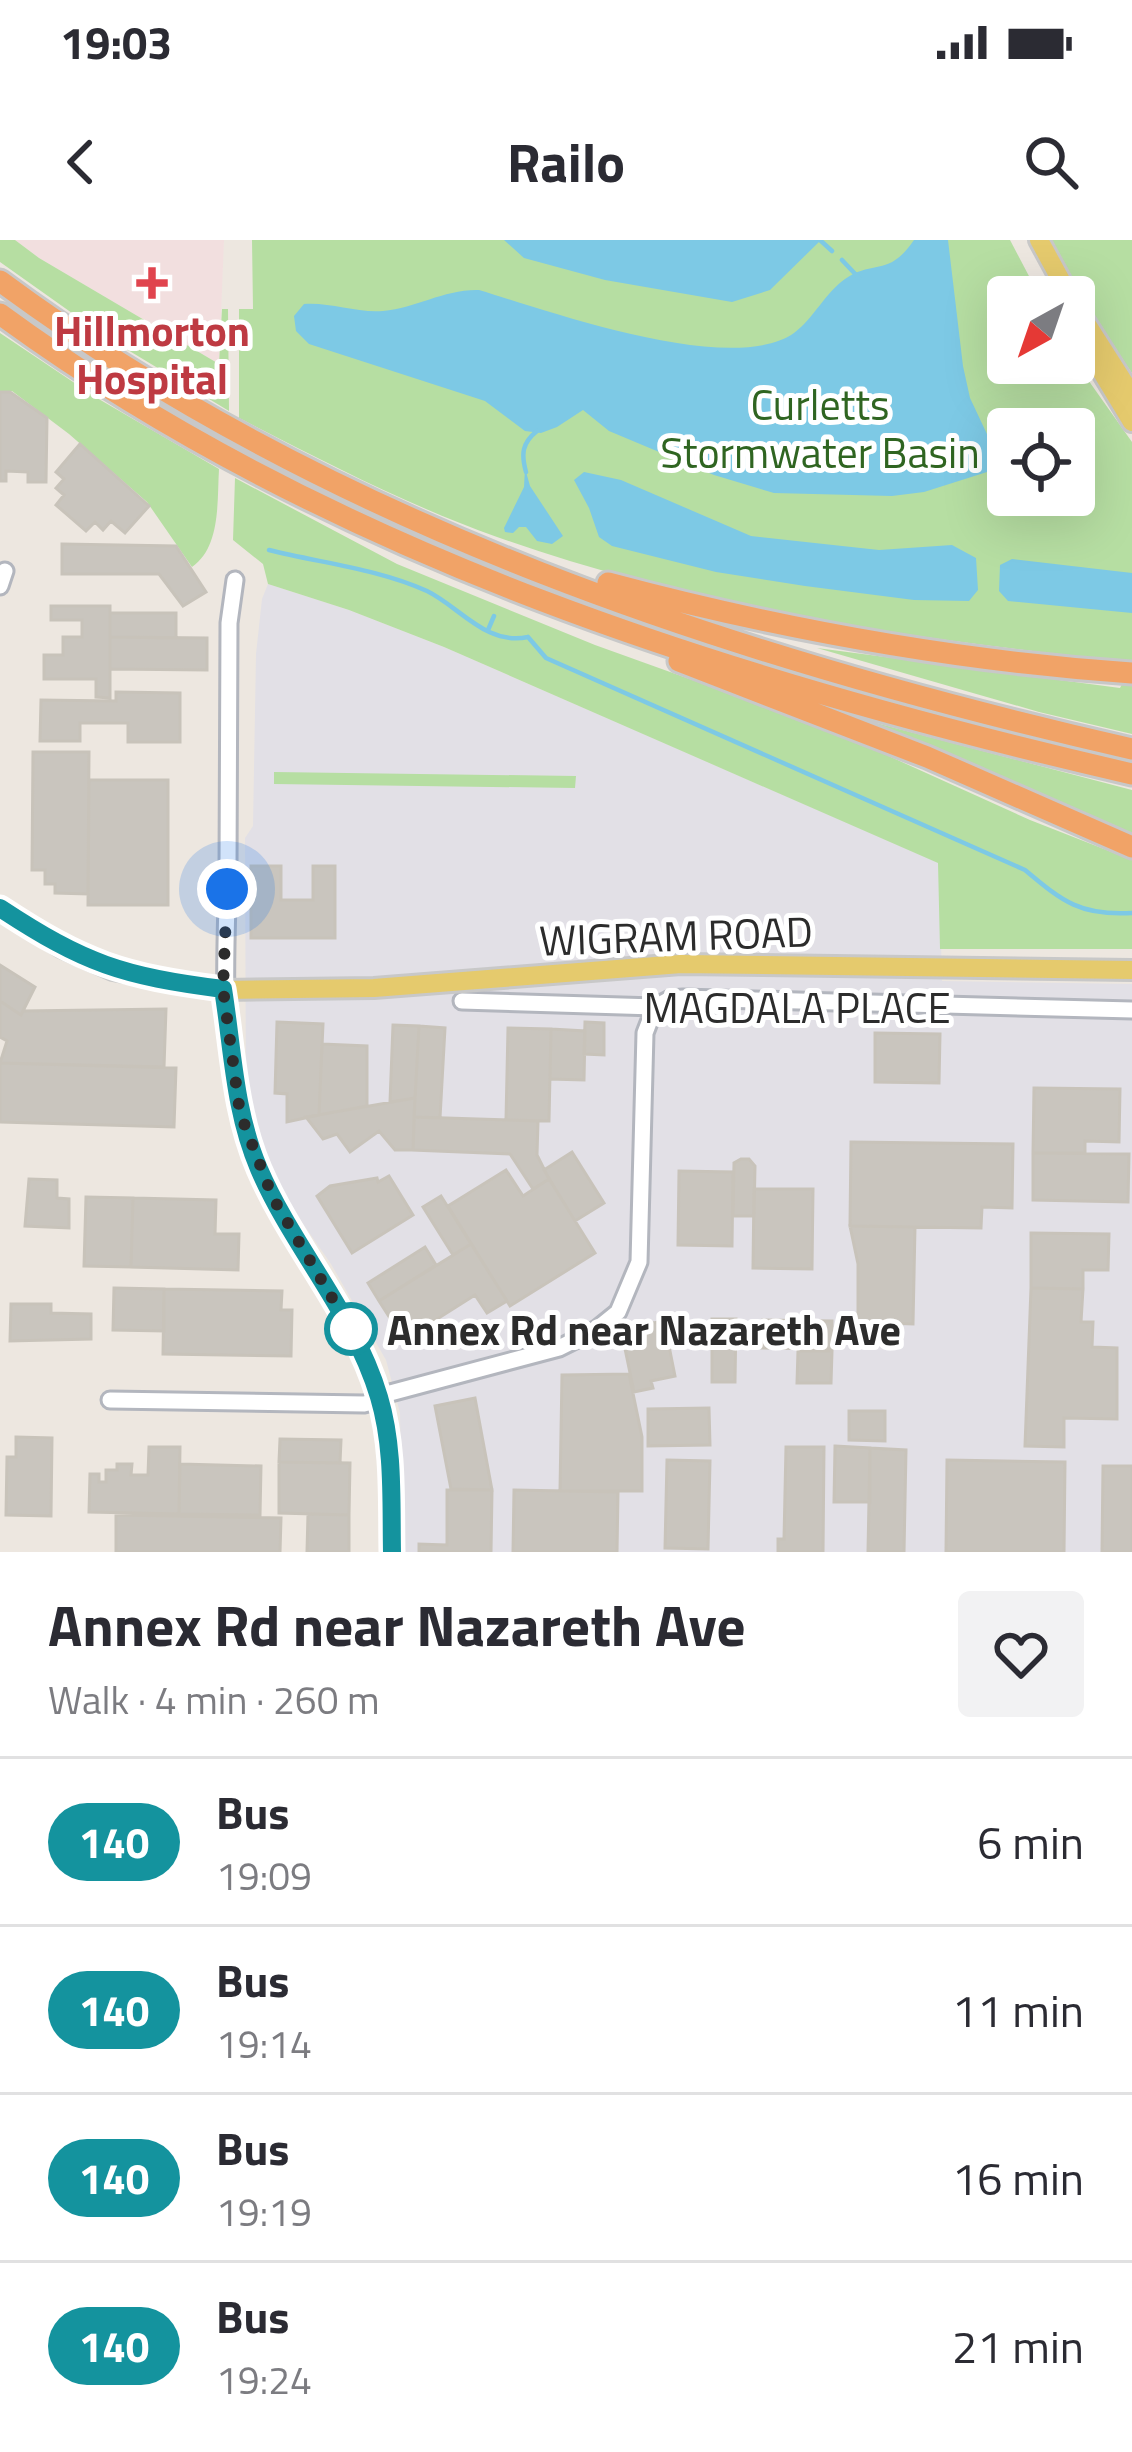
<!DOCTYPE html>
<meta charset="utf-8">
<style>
body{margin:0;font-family:"Titillium Web",sans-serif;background:#f2f2f3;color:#2b2b33;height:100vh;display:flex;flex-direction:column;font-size:45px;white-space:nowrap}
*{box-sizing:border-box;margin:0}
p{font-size:39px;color:#7c7c81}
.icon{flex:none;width:66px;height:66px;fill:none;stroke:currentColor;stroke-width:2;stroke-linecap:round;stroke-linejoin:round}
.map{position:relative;height:1312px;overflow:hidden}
.details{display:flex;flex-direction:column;background:#fff;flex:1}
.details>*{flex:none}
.badge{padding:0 24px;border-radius:39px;font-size:42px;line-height:78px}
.needle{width:78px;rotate:220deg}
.tools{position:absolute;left:987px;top:36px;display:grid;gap:24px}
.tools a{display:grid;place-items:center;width:108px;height:108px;border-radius:12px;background:#fff;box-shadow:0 12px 48px #0002;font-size:60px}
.you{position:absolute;width:60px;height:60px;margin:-30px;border:9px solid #fff;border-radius:50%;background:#1a73e8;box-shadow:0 0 0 18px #1a73e833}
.map>.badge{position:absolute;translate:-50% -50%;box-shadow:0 0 0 6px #fff}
.round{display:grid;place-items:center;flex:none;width:126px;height:126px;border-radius:12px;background:#f2f2f3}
.headline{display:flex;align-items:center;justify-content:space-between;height:204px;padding:0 48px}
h1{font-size:57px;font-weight:700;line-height:90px}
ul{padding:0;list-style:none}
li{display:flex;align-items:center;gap:36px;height:168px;padding:0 48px;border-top:3px solid #e1e1e2}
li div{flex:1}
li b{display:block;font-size:45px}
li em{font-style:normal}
li .badge{min-width:132px;font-weight:700;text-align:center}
.status{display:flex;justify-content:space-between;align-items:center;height:84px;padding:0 60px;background:#fff;direction:ltr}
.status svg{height:33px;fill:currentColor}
header{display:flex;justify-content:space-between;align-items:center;height:156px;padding:0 48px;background:#fff;font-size:54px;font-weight:700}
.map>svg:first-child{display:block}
.industrial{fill:#e2e0e6}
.medical{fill:#f2dfdf}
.green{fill:#b6dea2;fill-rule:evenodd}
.water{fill:#7dc9e5}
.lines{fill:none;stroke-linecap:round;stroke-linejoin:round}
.stream{stroke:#7dc9e5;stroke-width:4.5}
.building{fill:#c9c5be;stroke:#c8c3ba;stroke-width:3}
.minor-casing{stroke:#b3b6be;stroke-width:21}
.major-casing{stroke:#c8c8c8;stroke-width:24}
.highway-casing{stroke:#c8c8c8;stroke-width:27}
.minor{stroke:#fff;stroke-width:15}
.major{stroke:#e5ca6d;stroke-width:18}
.highway{stroke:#f1a367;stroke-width:21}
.line-casing{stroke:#fff;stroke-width:27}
.line{stroke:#14939e;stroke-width:18}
.walk{stroke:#2c2c2c;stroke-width:12;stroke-dasharray:0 21.6}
.health-dot{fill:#e0444e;stroke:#fff;stroke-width:4.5}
.stop-dot{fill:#fff;stroke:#14939e;stroke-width:6}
.labels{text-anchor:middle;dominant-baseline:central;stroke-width:10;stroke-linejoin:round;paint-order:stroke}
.health-label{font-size:42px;font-weight:bold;fill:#be3a42;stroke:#fff}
.park-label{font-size:42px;fill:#2f6521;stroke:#fff}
.street-label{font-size:42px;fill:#2c2c2c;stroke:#fff}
.stop-label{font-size:42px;font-weight:bold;fill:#2c2c2c;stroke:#fff;text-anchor:start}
</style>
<div class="status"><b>19:03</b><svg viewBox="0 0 49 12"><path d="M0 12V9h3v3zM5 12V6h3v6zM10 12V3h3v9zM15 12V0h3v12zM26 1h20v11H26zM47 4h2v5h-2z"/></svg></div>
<header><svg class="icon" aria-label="back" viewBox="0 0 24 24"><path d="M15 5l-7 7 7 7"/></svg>Railo<svg class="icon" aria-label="search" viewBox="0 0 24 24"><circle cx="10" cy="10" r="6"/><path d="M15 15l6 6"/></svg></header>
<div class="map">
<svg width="1132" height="1312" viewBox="0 0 1132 1312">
<rect width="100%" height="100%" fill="#ede7e0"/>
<path class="industrial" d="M268,344L349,370L444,407L939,623L942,741L1132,744V1312H402L400,1173L386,1120L331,1024L276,945L246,868L245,598L253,586L256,414L262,359Z"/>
<path class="medical" d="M15,0H224L219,124L39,18Z"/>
<path class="green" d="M0,0H15L39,18L219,124L222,69H228L229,171L103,95L0,22Z
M252,0H1010L1040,57H1008V123H1074V120L1132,202V422C919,400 699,369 497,297C407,265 323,221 239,178V69H253ZM1008,189H1074V255H1008Z
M1051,0H1132V133L1090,74Z
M0,93L97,158L219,229C217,261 221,307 192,327L147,262L69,194L12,151H0Z
M235,238L397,324L595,405L829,489L1030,580L1132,620V709H940L938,623L444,407L349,370L268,344L263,324L233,300Z
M817,408L1120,448L1123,442L1132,443V494L1039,472Z
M861,479L1132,550V595Z
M274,532L576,536L575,548L274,544Z"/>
<path class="water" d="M504,0H821L770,50L732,62L605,40L524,18Z
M914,0H948L963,126L970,158L994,209L993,223L987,232L924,252L892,256L774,253L714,235L609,191L583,170L557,187L541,193L525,191L485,161L309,104L296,91L294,76L304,64C330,62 356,73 383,71C417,68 444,49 479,50C549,71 731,137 794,93C814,78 825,53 845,39C874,19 888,38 914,0Z
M525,228L530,246L563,296L552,304L537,301L526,287H519L513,293L505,292L504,288L524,247Z
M584,232L621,240L751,296L879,310L952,305L976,318L978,350L969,361L914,360L805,346L716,332L612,306L599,297L589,268L574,240Z
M1012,319L1132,333V373L1008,361L999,351L1000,325Z"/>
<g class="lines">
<path class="stream" d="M820,0L832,11
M842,20L859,38
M526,232C521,214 522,203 537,191
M269,310C321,323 379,329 427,351C460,367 486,406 528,397
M488,390L494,376
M528,397L546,418L1025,630C1063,662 1081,676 1132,673"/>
</g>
<path class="building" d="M0,152H10L47,178L46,242H28V232L6,231V241H0Z
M80,204L149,266L125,293L111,281L103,290L95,282L86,291L56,265L64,255L56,248L64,239L56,232Z
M62,304L176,306L206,352L183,366L159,334H62Z
M51,366H110V458L96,457V439H44V415H63V397H82V380H51Z
M110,373H176V398L110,397Z
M110,397L207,398V430L110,429Z
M116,452L180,453V502H128V483H80V501H40L41,460L116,461Z
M33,512H89L88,654L55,653V644H45V630H32Z
M89,540H168V665H88Z
M251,626H281V660H313V626H335V698H251Z
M0,725L35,747L21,775L0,761Z
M0,761L21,775L23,771L166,769L164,827L0,823L7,801L0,797Z
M277,782L323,784L319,875L287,882V854L275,853Z
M585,782L604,783V815L584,814Z
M393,785L419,786L415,858L390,862Z
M419,786L445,788L440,878L414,877Z
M508,788L551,789L549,881L506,880Z
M551,789L585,791L584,840L550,839Z
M875,793L940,794L939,843L875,842Z
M322,804L367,806V866L319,875Z
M0,823L176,828L174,887L0,882Z
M1034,848L1120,849L1119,902L1085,901V913H1033Z
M415,858L413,910H395L379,891L350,912L337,894L323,899L306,877Z
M414,877L538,881L537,915L549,939L533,949L510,914L413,910Z
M851,902L1013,904L1012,968L982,967L981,988L850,986Z
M572,912L604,963L575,981L544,930Z
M1033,913L1129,914L1128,962L1033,960Z
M741,919H749L755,926L754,976H733L734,923Z
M506,930L523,956L549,939L595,1013L510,1066L448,966Z
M679,931L733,932L732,1006L678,1005Z
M389,936L413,975L352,1013L317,956L330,946L377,938L378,942Z
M29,939L57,940V958L69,959V988L25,986Z
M754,949H813L812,1029L753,1028Z
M441,956L471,1004L453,1015L423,967Z
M86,957L133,958L131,1027L84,1026Z
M133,958L216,960L215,994H239L238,1030L131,1027Z
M850,986L915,987L913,1084L858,1082V1024Z
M1031,993L1109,994L1108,1030H1083V1049L1031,1048Z
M471,1004L507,1061L487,1073L475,1055L404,1100L379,1061Z
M425,1007L436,1025L379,1061L368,1043Z
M114,1048L164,1049V1091L113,1090Z
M1031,1048L1083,1049L1081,1082H1093L1092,1107L1117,1108V1179L1064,1178V1207L1025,1206Z
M164,1049L282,1051L281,1070H292L291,1116L163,1114Z
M11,1064H51V1073L91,1074V1099L10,1101Z
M712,1079H736L735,1142H712Z
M763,1080L832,1081V1109L762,1108Z
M664,1081L675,1136L651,1141L653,1148L634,1152L624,1104L645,1100L642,1085Z
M798,1111H832L831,1143H797Z
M629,1134L642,1197V1251H560L562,1135Z
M475,1158L492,1250L451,1249L435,1166Z
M709,1168L710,1205L648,1206V1169Z
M849,1171H885V1201L849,1200Z
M16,1197L52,1198L51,1276L6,1275L7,1217H16Z
M280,1199L341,1200L340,1223L279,1222Z
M835,1206L870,1208V1262H834Z
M149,1207H180L179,1274L89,1272L90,1234H99V1242H106V1230H117V1224H132L131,1235H148Z
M786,1207H824L823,1312H778V1299H784Z
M870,1208L906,1210L904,1312H868Z
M667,1220L710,1221L708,1309L665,1308Z
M947,1220L1065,1222L1064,1312H946Z
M279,1222L350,1223L349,1275L279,1273Z
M180,1224L261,1226L260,1275L179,1274Z
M1103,1226H1132V1312H1102Z
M447,1250H492L491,1312H419V1304L447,1305Z
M514,1250L618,1252L617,1312H513Z
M308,1274L349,1275V1312H307Z
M116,1275L281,1278L280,1312H116Z"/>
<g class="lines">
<defs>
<path id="minor" d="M235,340L229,383C229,465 229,547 228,629C226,711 220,792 240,873C266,978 351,1055 380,1158C394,1209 391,1260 392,1312
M0,346L5,331
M462,761L655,767L670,759L683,758L1132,770
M379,1156L559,1108L597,1089L618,1072L639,1022L645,793L655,767
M110,1160L364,1164L380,1160"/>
<path id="major" d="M1039,0L1070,57
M1074,64L1132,155
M1074,86L1132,182
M0,668L61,707L113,730L223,750L374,748L681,724L1132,730"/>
<path id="highway" d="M0,41C331,286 734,418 1132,509
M0,74C330,316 738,443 1132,534
M608,343C780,389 955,421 1132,433
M679,421L927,517L1132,607"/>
</defs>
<use href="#minor" class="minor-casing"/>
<use href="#major" class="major-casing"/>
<use href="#highway" class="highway-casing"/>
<use href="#minor" class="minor"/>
<use href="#major" class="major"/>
<use href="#highway" class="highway"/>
</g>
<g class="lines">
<defs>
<path id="line" d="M0,668C85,724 122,736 223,749C233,811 234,870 259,929C293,1008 354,1073 379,1157C394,1207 391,1260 392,1312"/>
</defs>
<use href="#line" class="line-casing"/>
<use href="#line" class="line"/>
<path class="walk" d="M227,649L223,749L240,873L273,958L354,1095L351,1089"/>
</g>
<path class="health-dot" d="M146 25h12v12h12v12h-12v12h-12v-12h-12v-12h12z"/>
<circle class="stop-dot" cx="351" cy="1089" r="24"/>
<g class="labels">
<g class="health-label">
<text x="152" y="90">Hillmorton<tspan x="152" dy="48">Hospital</tspan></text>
</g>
<g class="park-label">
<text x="820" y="164">Curletts<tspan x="820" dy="48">Stormwater Basin</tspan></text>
</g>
<g class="street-label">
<text transform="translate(676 695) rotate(-2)">WIGRAM ROAD</text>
<text x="797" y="767">MAGDALA PLACE</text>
</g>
<g class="stop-label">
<text x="387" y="1089">Annex Rd near Nazareth Ave</text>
</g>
</g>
</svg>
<div class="tools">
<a><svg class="needle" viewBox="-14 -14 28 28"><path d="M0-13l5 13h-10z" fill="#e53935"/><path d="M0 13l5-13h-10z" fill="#7c7c81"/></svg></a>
<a><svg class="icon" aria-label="locate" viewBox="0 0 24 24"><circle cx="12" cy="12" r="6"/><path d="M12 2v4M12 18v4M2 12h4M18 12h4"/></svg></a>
</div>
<div class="you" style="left:227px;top:649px"></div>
</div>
<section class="details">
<div class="headline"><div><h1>Annex Rd near Nazareth Ave</h1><p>Walk · 4 min · 260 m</p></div><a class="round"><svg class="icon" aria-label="heart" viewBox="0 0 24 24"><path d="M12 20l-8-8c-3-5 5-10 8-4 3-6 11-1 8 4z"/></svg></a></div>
<ul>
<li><span class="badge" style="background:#14939e;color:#fff">140</span><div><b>Bus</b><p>19:09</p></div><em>6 min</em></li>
<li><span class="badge" style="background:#14939e;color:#fff">140</span><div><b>Bus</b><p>19:14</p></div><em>11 min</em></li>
<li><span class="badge" style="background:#14939e;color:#fff">140</span><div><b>Bus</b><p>19:19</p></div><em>16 min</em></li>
<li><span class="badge" style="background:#14939e;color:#fff">140</span><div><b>Bus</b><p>19:24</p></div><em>21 min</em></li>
</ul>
</section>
